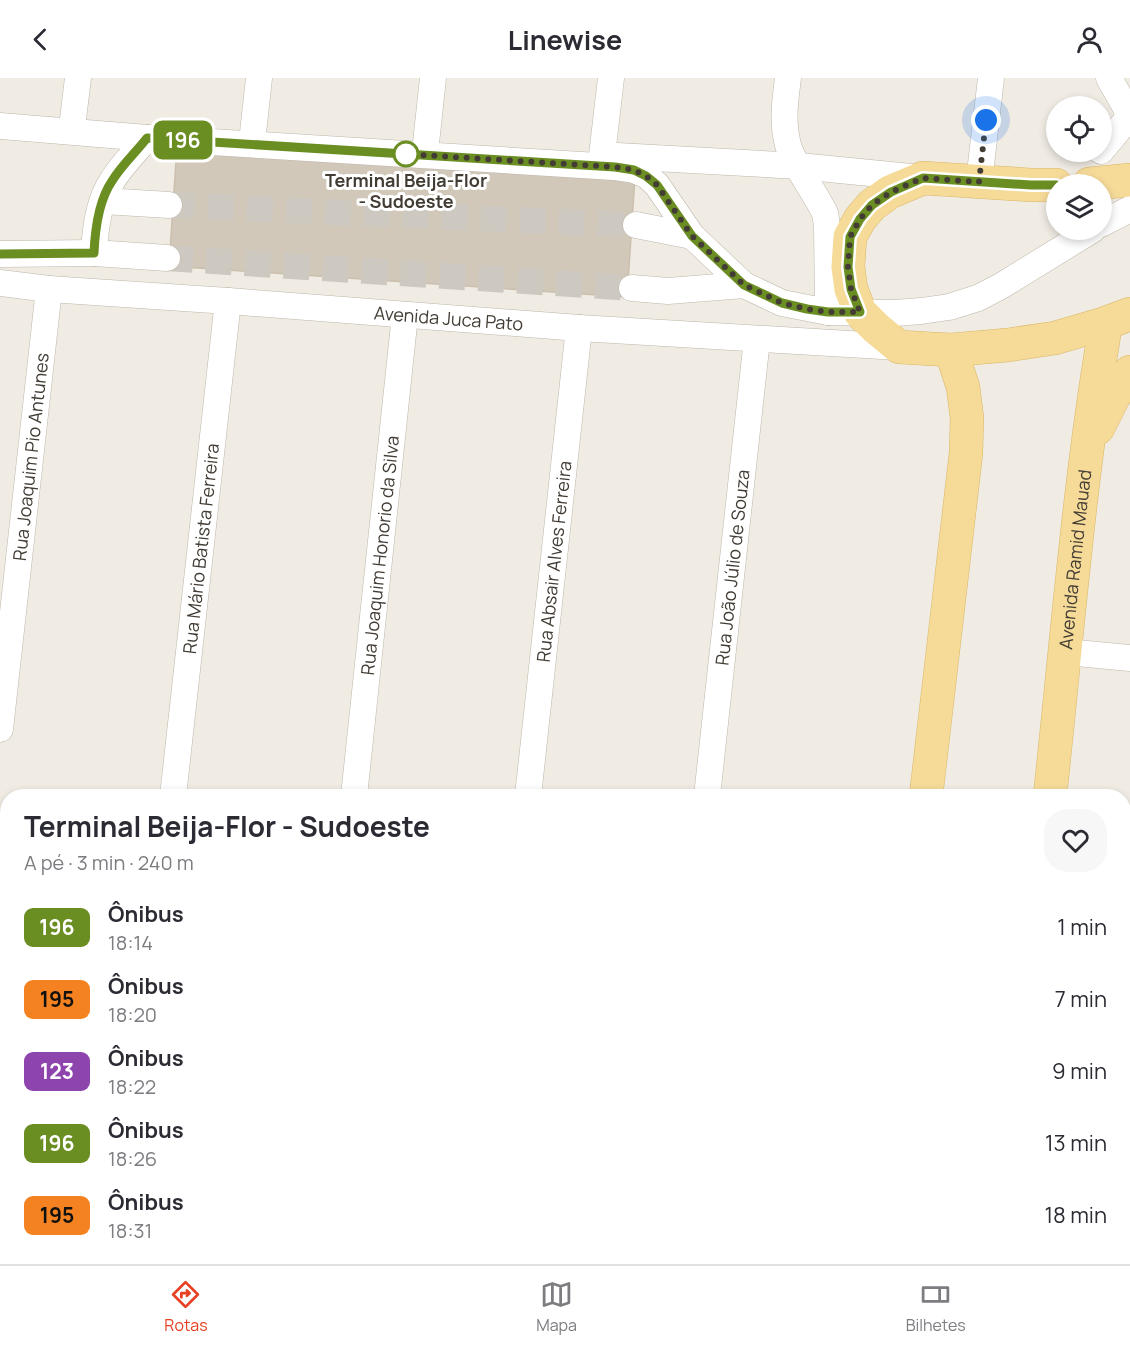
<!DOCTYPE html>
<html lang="pt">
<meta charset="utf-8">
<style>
body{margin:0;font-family:Manrope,sans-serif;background:#f7f7f7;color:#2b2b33;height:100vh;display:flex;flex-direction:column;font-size:22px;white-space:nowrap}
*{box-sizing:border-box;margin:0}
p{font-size:20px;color:#7c7c81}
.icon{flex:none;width:33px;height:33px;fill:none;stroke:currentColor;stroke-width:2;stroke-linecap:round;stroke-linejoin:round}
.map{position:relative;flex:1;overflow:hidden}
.side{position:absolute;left:0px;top:711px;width:1131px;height:476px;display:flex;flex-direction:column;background:#fff;border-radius:24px 24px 0 0;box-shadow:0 3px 9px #0003}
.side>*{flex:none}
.badge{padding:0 12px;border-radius:9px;font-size:21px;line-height:39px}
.fabs{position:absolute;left:1046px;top:18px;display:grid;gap:12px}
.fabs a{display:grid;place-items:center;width:66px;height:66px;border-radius:50%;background:#fff;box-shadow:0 3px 9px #0003;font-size:30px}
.you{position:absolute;width:30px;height:30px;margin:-15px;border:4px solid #fff;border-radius:50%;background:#1a73e8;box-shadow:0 0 0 9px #1a73e833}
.map>.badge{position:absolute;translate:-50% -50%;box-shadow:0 0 0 3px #fff}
.round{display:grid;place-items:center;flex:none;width:63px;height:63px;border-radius:24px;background:#f7f7f7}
.headline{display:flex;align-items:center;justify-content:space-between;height:102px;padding:0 24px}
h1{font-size:28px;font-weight:700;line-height:45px}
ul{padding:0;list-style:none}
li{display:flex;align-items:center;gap:18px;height:72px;padding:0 24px}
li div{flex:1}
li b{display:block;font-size:22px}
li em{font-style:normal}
li .badge{min-width:66px;font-weight:700;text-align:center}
header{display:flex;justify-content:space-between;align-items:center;height:78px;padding:0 24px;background:#fff;font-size:27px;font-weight:700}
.menu{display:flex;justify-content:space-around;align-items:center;height:84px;border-top:2px solid #e1e1e2;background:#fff;font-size:16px;color:#7c7c81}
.menu a{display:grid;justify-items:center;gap:3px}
.menu .on{color:#e74023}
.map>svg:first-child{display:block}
.building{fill:#d1c8ba;stroke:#cbbfae;stroke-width:1.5}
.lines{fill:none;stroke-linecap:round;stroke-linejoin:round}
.minor-tunnel{stroke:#cdc9c1;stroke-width:26;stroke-dasharray:26 13;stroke-linecap:butt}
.minor-casing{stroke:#beb7aa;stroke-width:27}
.major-casing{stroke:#d8b769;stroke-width:34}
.minor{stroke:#fff;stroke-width:26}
.major{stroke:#f5da98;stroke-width:33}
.line-casing{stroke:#fff;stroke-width:14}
.line{stroke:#6b8e23;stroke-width:9}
.walk{stroke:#423c34;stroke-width:6;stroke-dasharray:0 10.8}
.stop-dot{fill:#fff;stroke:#6b8e23;stroke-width:3}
.labels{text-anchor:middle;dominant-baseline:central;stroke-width:6;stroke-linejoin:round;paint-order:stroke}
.stop-label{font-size:18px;font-weight:bold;fill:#423c34;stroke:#fff}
.street-label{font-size:18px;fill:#423c34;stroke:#fff}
</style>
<header><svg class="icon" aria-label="back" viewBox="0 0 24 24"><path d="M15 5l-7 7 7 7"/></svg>Linewise<svg class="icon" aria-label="person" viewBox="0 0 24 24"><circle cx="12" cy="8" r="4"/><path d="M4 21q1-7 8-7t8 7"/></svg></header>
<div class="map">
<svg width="1130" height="1186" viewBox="0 0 1130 1186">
<rect width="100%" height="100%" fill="#f0ece4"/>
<path class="building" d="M177,68L635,99L627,219L169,188Z"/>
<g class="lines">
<path class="minor-tunnel" d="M169,127L636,147
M167,180L632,210"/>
<defs>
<g id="minor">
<path d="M788,0C785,23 782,44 788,67C793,85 811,109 820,126L825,135L827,148L828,234"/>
<path d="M1109,0L1130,37"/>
<path d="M73,41L78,0"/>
<path d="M0,48L147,60L614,89L634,92L646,97L657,107L692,158L744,207L782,225L828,234L895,235L921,233L949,229L978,220L1001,208L1092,152"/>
<path d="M253,55L259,0"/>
<path d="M147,60C135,74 121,88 112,103C99,122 95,152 94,175L167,180"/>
<path d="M426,65L433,0"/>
<path d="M1101,73L1130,38"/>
<path d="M602,77L611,0"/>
<path d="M617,78L799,88L921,100"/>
<path d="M979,104L991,0"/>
<path d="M103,123L169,127"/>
<path d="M1101,146L1130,131"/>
<path d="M636,147L692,158"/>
<path d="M0,176L94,175"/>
<path id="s1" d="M0,205L49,211L228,223L579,250L899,269"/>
<path d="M632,210L668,213L744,207"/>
<path d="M1066,574L1130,580"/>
<path id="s2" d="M0,651L49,211"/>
<path id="s3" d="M173,718L228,223"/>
<path id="s4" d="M354,718L405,237"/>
<path id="s5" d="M528,718L579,250"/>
<path id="s6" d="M707,718L757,261"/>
<path d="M1124,760H1130"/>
<path d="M0,801L8,802"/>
<path d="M1124,937L1130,938"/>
<path d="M1124,1113L1130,1114"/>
<path d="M120,1186L121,1179"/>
<path d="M297,1186L298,1179"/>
<path d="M476,1186L477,1179"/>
<path d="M652,1186L653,1179"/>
</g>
<g id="major">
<path d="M1089,106L1130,102"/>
<path d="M1056,107H1031L923,100L890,114L872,127L860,141L850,159L848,189L851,211L860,234L876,250L899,269L951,272L1008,267L1055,260L1106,245L1130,236"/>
<path d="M1098,350L1114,318L1130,294"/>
<path d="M926,718L966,375L967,340L963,309L951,272"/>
<path id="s7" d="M1050,718C1067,561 1079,402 1106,245"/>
<path d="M865,1186L867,1179"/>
<path d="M993,1186L994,1179"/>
</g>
</defs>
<use href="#minor" class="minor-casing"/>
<use href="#major" class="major-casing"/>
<use href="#minor" class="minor"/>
<use href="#major" class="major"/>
</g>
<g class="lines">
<defs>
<path id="line" d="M0,176L94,175C95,152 99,122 112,103C121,88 136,74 147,60L615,89L634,92L646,98L657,107L692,158L744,207L782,225L807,231L828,234H860L851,211L848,189L850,159L860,141L872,127L891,114L923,100L1031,107H1056"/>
</defs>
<use href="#line" class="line-casing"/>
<use href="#line" class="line"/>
<path class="walk" d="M406,76H404L615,89L634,92L646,98L657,107L692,158L744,207L782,225L807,231L828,234H860L851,211L848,189L850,159L860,141L872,127L891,114L923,100L979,104L986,42"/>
</g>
<circle class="stop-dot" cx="406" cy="76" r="12"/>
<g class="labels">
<g class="stop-label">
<text x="406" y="102">Terminal Beija-Flor<tspan x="406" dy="21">- Sudoeste</tspan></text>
</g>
<g class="street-label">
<text stroke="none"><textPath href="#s1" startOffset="450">Avenida Juca Pato</textPath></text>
<text stroke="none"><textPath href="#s2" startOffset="274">Rua Joaquim Pio Antunes</textPath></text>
<text stroke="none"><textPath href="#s3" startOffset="249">Rua Mário Batista Ferreira</textPath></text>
<text stroke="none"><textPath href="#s4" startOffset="242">Rua Joaquim Honorio da Silva</textPath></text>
<text stroke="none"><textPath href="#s7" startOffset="238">Avenida Ramid Mauad</textPath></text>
<text stroke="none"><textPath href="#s5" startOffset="236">Rua Absair Alves Ferreira</textPath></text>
<text stroke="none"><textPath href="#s6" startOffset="230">Rua João Júlio de Souza</textPath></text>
</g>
</g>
</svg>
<div class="fabs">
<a><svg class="icon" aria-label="locate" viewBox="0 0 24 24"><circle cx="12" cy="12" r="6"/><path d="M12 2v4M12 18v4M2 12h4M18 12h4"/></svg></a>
<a><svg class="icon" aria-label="layers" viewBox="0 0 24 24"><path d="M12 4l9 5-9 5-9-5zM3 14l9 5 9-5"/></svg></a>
</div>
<div class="you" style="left:986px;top:42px"></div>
<b class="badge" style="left:183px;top:62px;background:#6b8e23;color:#fff">196</b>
<section class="side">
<div class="headline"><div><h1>Terminal Beija-Flor - Sudoeste</h1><p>A pé · 3 min · 240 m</p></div><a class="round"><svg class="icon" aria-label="heart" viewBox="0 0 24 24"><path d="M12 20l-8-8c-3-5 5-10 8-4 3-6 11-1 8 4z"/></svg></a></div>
<ul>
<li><span class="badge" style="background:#6b8e23;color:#fff">196</span><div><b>Ônibus</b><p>18:14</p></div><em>1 min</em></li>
<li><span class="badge" style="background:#f58220;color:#111">195</span><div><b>Ônibus</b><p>18:20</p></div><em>7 min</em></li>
<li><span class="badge" style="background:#8e44ad;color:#fff">123</span><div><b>Ônibus</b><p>18:22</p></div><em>9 min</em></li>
<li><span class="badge" style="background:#6b8e23;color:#fff">196</span><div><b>Ônibus</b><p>18:26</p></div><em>13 min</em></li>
<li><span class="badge" style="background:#f58220;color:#111">195</span><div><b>Ônibus</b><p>18:31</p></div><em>18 min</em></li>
</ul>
</section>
</div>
<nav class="menu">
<a class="on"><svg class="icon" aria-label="directions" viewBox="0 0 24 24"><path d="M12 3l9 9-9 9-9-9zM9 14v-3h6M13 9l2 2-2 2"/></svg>Rotas</a>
<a><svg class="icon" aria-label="map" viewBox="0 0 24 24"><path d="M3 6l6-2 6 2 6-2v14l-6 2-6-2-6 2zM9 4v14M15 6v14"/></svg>Mapa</a>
<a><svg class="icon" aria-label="tickets" viewBox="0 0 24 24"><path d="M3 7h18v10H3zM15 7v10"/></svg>Bilhetes</a>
</nav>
